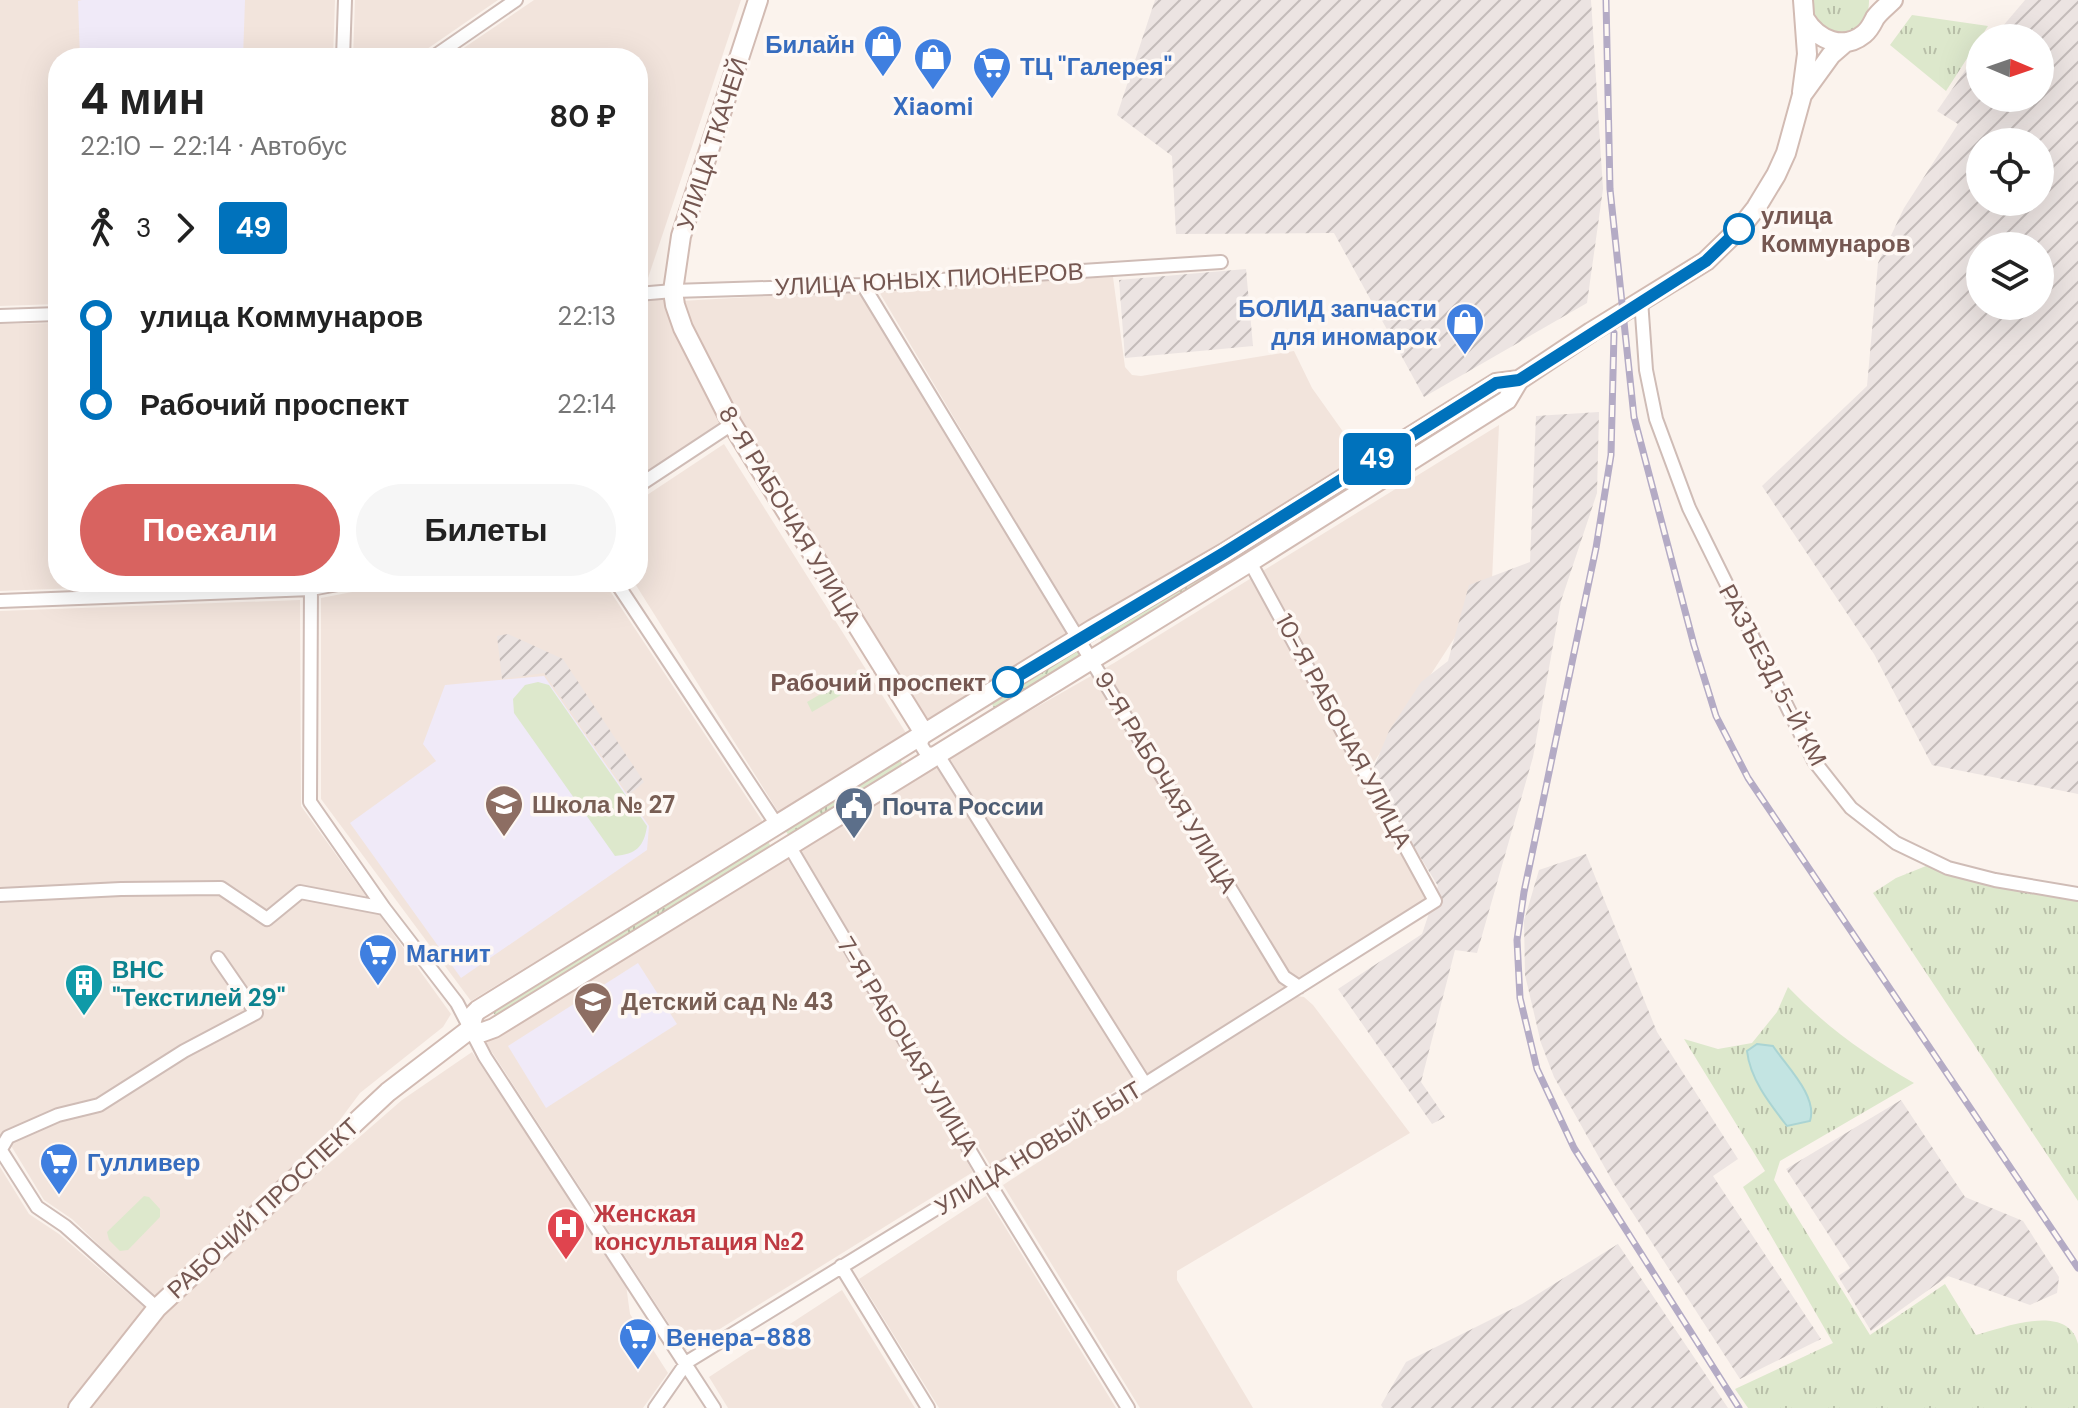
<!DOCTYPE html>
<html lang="ru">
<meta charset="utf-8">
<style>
body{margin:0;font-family:"DM Sans",sans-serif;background:#f6f6f6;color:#222;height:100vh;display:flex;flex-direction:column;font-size:30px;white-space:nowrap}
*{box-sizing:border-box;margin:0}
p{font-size:26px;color:#767676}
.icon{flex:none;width:44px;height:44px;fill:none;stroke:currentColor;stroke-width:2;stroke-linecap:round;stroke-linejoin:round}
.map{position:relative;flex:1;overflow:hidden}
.details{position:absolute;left:48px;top:48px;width:600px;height:544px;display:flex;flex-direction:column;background:#fff;border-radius:32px;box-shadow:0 8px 32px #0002}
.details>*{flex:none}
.badge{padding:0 16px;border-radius:6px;font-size:28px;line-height:52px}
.needle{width:52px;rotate:92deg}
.tools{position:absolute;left:1966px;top:24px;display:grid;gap:16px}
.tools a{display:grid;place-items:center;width:88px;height:88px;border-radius:50%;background:#fff;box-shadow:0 8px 32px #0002;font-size:40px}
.map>.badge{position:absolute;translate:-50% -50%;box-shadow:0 0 0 4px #fff}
.legs{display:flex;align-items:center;gap:12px;height:88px;padding:0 32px;font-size:26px}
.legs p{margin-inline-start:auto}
.headline{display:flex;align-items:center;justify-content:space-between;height:136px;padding:0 32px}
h1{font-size:44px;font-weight:800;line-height:60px}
.action{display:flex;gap:16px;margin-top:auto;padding:16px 32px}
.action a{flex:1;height:92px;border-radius:48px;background:#d86360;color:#fff;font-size:32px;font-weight:800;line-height:92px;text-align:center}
.action a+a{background:#f6f6f6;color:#222}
ul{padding:0 32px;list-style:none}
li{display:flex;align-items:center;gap:28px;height:88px;font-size:30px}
li i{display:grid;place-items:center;width:12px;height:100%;margin:0 10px;background:currentColor}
li i::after{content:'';width:20px;height:20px;margin:-10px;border:6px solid;border-radius:50%;background:#fff}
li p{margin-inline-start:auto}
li:first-child i{background:linear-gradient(#0000 50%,currentColor 0)}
li:last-child i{background:linear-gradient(currentColor 50%,#0000 0)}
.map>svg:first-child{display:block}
.residential{fill:#f2e4dc}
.industrial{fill:url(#industrial-furrows);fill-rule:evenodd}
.education{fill:#f0eaf8}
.grass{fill:url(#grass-tufts)}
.pitch{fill:#dde8cc}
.water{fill:#c3e4e2;stroke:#aad4d3;stroke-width:2}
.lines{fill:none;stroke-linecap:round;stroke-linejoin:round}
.street-casing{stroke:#cfbcb6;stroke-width:16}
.secondary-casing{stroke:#d2bbb3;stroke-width:22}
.street{stroke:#fff;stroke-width:12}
.secondary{stroke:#fff;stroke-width:18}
.rail-casing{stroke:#b4abc5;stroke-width:7}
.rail{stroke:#fef8f4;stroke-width:4;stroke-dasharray:12;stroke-linecap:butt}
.line-1-casing{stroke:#fff;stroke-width:18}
.line-1{stroke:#0072bc;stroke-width:12}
.stop-1-dot{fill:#fff;stroke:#0072bc;stroke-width:4}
.labels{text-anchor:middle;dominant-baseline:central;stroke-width:7;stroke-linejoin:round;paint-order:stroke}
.shop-label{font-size:24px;font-weight:bold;fill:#366cbe;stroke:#fef8f4;text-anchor:start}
.street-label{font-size:24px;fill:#755751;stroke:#fef8f4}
.stop-label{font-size:24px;font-weight:bold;fill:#755751;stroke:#fef8f4;text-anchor:start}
.education-label{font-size:24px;font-weight:bold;fill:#785e54;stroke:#fef8f4;text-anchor:start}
.service-label{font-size:24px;font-weight:bold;fill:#4e5e75;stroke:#fef8f4;text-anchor:start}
.culture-label{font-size:24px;font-weight:bold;fill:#0d838f;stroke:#fef8f4;text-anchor:start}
.health-label{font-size:24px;font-weight:bold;fill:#be3a42;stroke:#fef8f4;text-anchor:start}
</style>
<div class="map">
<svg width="2078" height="1408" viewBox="0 0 2078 1408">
<defs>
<pattern id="industrial-furrows" width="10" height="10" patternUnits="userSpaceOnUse" patternTransform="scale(2)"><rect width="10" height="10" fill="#ece4e2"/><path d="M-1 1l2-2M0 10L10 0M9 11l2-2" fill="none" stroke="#c4bcba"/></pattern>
<pattern id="grass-tufts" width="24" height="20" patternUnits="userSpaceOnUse" patternTransform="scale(2)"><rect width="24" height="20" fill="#dde8cc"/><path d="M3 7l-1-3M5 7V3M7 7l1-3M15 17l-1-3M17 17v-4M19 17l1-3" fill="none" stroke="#b8bfa8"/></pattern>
</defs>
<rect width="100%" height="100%" fill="#fbf3ed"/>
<path class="residential" d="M0,0H335L333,58H58V304L0,306Z
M355,0H498L414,58H353Z
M534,0H741L647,281L638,282V58H449Z
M1113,277L1125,367L1132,375L1141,376L1294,351L1312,388L1361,457L1079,628L878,290Z
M859,291L1068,634L927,719L705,362L681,301Z
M666,298L725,420L638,479V301Z
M58,323V582H234L0,591V324Z
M1499,425L1492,580L1367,773L1431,898L1153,1072L1146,1073L1139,1068L949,757L1114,663Z
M724,444L906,733L779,813L634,582H638V501Z
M474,582H604L763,822L471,1001L321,799V598L378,587Z
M300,600L301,806L451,1014L443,1027L360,1093L325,1140L156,1300L72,1219L44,1200L10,1144L0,1138V611Z
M937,764L1135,1078L992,1168L799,852Z
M787,858L973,1172L686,1350L486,1043Z
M1296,996L1304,997L1313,1005L1410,1133L1177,1271V1280L1253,1408H1140L1003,1185Z
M472,1052L626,1285L630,1314L668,1373L643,1408H91L114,1373L152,1327L271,1214L402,1100Z
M0,1167L29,1214L59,1234L145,1308L93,1372L67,1408H0Z
M986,1196L1116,1408H939L859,1279Z
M842,1290L915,1408H728L709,1377Z"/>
<path class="industrial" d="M1155,0H1591L1603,189L1587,303L1424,397L1334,233L1176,234L1172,156L1117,115Z
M2025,0H2078V794L1932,765L1874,654L1762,486L1867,386L1878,263L1904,208L1958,124L1937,111L1980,49V98H2040V38H1988L1993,31L1997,33ZM1980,142H2040V202H1980ZM2040,246V306H1980V246Z
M1246,269L1253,346L1125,358L1119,280Z
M1599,412L1597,493L1561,601L1533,757L1477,953L1455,950L1421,1082L1445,1117L1432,1124L1338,989L1422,934L1438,886L1402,827L1374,767L1389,731L1421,682L1448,661L1469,585L1530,562L1536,416Z
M508,634L563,659L644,782L629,795L544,673L502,679L497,636Z
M1586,854L1657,1032L1738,1159L1713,1176L1821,1339L1740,1379L1614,1184L1554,1077L1541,1043L1525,975L1524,921L1539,870Z
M1901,1100L1965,1197L2023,1221L2059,1277L2057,1293L2030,1305L1948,1276L1871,1331L1838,1276L1850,1268L1786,1169Z
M1618,1244L1728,1408H1383L1381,1405L1406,1362L1522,1304Z"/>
<path class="education" d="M82,0H245L243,58H80L78,1Z
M544,676L649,826L647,850L461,978L350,823L436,761L423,744L445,685Z
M638,963L677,1024L546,1108L508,1046Z"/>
<path class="grass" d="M1813,0H1869C1870,44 1810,42 1813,0Z
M1912,15L1988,26L1946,91L1890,45Z
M1402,450L1406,457L1103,643L1098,635Z
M1077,649L1082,656L995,710L991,702Z
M860,671L865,681L812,712L807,702Z
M899,758L903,765L789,836L785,830Z
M767,840L772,848L496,1017L491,1009Z
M1926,866L2078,899V1201L1873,893L1896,878Z
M1788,987C1825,1026 1867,1056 1914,1083L1780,1161L1774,1180L1870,1335L1945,1284L1976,1335C2003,1328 2068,1302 2078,1344C2078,1361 2078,1390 2078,1408H1748L1735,1389L1833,1343L1743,1187L1765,1171L1684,1039L1718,1049L1752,1043L1777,1012Z"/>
<path class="pitch" d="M538,682L549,685L647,826C644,847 636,854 615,856L514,713L513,699L525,685Z
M144,1196L149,1197L160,1209V1217L128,1250L120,1251L109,1240L107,1232Z"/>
<path class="water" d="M1757,1044L1773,1046C1786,1066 1818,1096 1810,1121L1787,1126C1770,1104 1750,1079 1747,1051Z"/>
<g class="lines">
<defs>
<path id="street" d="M343,58L345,0
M432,58L516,0
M863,285L1284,977L1299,987
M638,294L673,291L863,285L1221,262
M1641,300L1646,370L1656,419L1689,508L1814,761L1851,808L1896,843L1948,868L1995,880L2078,894
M0,316L58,314
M638,486L732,424
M311,582L310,802L384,908L457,1003L485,1057L714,1408
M616,582L777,825
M0,601L311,589L349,582
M924,733L921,745L926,753L938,755L1145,1084
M790,847L986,1178L1128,1408
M0,895L121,889L221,888L267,919L300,892L384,908
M0,1149L37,1207L65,1226L157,1308
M1,1149L8,1137L58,1115L99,1105L184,1051L256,1013L218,958
M841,1266L928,1408
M655,1408L687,1362L986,1178L1145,1084L1435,901L1250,562"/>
<path id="secondary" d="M758,0L681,236L673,291L675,305L683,328L732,424L924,733
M1805,19C1818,40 1843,51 1864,34C1870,29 1872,24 1875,18C1880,11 1887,6 1893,0
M1802,92L1807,54L1803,0
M469,1030L483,1032L494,1028L1250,562L1507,400L1519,380
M78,1408L157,1308L388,1092L469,1030L474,1014L478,1010L1093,629L1224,553L1496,383L1519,380L1591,332L1706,261L1741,227L1756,208L1776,175L1786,153L1802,95L1831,55L1846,42"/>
</defs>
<use href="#street" class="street-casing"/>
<use href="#secondary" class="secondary-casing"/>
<use href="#street" class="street"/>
<use href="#secondary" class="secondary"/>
<defs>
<path id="rail" d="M1606,0L1610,189L1634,417L1694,645L1716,716L1748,778L2078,1268
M1614,333L1611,455L1596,548L1524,892L1517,940L1520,998L1537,1069L1574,1148L1739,1408"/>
</defs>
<use href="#rail" class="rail-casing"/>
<use href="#rail" class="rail"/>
</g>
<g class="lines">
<defs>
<path id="line-1" d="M1008,682L1224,553L1496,383L1519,380L1706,261L1739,229"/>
</defs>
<use href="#line-1" class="line-1-casing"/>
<use href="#line-1" class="line-1"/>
</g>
<defs>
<symbol id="shop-pin" viewBox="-11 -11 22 30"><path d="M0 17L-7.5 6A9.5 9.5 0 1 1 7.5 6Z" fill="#3f7fe0" stroke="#fef8f4"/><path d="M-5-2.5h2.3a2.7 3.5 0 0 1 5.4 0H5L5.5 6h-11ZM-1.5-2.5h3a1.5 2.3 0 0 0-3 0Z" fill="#fff"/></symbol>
<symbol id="supermarket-pin" viewBox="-11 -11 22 30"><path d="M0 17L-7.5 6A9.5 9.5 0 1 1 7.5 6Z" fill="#3f7fe0" stroke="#fef8f4"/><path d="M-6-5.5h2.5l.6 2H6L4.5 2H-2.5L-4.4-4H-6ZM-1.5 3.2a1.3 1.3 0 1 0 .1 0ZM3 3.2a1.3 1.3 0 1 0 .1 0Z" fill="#fff"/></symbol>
<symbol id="school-pin" viewBox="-11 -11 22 30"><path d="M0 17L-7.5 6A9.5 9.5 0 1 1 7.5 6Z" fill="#8d6e63" stroke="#fef8f4"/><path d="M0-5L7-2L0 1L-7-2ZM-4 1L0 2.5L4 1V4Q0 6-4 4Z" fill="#fff"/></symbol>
<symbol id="civic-pin" viewBox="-11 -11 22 30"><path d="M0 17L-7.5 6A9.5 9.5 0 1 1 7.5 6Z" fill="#5c6f8a" stroke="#fef8f4"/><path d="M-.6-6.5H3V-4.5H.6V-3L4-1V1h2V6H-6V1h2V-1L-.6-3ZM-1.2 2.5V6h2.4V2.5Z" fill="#fff"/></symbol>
<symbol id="building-pin" viewBox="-11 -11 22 30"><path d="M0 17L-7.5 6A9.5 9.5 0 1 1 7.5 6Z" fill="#0f9aa8" stroke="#fef8f4"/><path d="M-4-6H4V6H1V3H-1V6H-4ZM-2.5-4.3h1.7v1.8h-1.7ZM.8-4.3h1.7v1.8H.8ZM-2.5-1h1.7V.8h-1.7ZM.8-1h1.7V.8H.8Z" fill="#fff"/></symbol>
<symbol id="hospital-pin" viewBox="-11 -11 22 30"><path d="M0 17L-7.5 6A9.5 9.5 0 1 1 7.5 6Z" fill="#e0444e" stroke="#fef8f4"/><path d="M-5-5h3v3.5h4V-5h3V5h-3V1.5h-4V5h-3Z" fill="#fff"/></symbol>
</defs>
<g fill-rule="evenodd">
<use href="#shop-pin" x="861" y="22" width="44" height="60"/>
<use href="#shop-pin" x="911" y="35" width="44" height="60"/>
<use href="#supermarket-pin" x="970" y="44" width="44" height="60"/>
<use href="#shop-pin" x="1443" y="300" width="44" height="60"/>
<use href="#school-pin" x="482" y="782" width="44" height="60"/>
<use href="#civic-pin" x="832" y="784" width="44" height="60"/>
<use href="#supermarket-pin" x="356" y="931" width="44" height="60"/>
<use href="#building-pin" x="62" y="961" width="44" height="60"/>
<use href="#school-pin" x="571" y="979" width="44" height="60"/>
<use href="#supermarket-pin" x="37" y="1140" width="44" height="60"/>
<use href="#hospital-pin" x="544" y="1205" width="44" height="60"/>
<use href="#supermarket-pin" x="616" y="1315" width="44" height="60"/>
</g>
<g class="stop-1-dot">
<circle cx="1739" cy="229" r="14"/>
<circle cx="1008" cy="682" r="14"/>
</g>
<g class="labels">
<g class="shop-label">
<text x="855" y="44" text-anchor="end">Билайн</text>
<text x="1020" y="66">ТЦ "Галерея"</text>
<text x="933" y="106" text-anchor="middle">Xiaomi</text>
<text x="1437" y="308" text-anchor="end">БОЛИД запчасти<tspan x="1437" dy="28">для иномарок</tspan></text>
<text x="406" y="953">Магнит</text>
<text x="87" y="1162">Гулливер</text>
<text x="666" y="1337">Венера-888</text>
</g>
<g class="street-label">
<text transform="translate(712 144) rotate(-72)">УЛИЦА ТКАЧЕЙ</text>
<text transform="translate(929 279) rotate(-3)">УЛИЦА ЮНЫХ ПИОНЕРОВ</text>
<text transform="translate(790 516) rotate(59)">8-Я РАБОЧАЯ УЛИЦА</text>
<text transform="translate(1773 675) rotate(62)">РАЗЪЕЗД 5-Й КМ</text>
<text transform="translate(1344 731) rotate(62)">10-Я РАБОЧАЯ УЛИЦА</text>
<text transform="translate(1166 782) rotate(59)">9-Я РАБОЧАЯ УЛИЦА</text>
<text transform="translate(908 1046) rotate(59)">7-Я РАБОЧАЯ УЛИЦА</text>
<text transform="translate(1038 1148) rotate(-31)">УЛИЦА НОВЫЙ БЫТ</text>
<text transform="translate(263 1208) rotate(-43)">РАБОЧИЙ ПРОСПЕКТ</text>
</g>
<g class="stop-label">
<text x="1761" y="215">улица<tspan x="1761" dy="28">Коммунаров</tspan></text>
<text x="986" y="682" text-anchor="end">Рабочий проспект</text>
</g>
<g class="education-label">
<text x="532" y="804">Школа № 27</text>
<text x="621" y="1001">Детский сад № 43</text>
</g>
<g class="service-label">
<text x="882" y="806">Почта России</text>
</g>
<g class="culture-label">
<text x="112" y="969">ВНС<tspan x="112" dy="28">"Текстилей 29"</tspan></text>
</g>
<g class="health-label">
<text x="594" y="1213">Женская<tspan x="594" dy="28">консультация №2</tspan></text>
</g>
</g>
</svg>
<div class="tools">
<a><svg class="needle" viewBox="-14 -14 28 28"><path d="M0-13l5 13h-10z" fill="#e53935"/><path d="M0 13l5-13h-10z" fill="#767676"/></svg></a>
<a><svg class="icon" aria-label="locate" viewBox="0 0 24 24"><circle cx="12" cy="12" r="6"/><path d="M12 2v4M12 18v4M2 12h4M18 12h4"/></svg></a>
<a><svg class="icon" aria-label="layers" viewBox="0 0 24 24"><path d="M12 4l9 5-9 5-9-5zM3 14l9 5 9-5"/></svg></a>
</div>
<b class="badge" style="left:1377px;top:459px;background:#0072bc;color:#fff">49</b>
<section class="details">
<div class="headline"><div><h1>4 мин</h1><p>22:10 – 22:14 · Автобус</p></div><b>80 ₽</b></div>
<div class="legs"><svg class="icon" aria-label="walk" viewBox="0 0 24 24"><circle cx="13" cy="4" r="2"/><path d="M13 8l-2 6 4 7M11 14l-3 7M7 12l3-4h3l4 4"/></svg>3<svg class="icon" aria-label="forward" viewBox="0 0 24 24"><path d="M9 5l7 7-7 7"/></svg><b class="badge" style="background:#0072bc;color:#fff">49</b></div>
<ul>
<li><i style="color:#0072bc"></i><b>улица Коммунаров</b><p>22:13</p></li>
<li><i style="color:#0072bc"></i><b>Рабочий проспект</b><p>22:14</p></li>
</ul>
<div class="action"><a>Поехали</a><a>Билеты</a></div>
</section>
</div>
